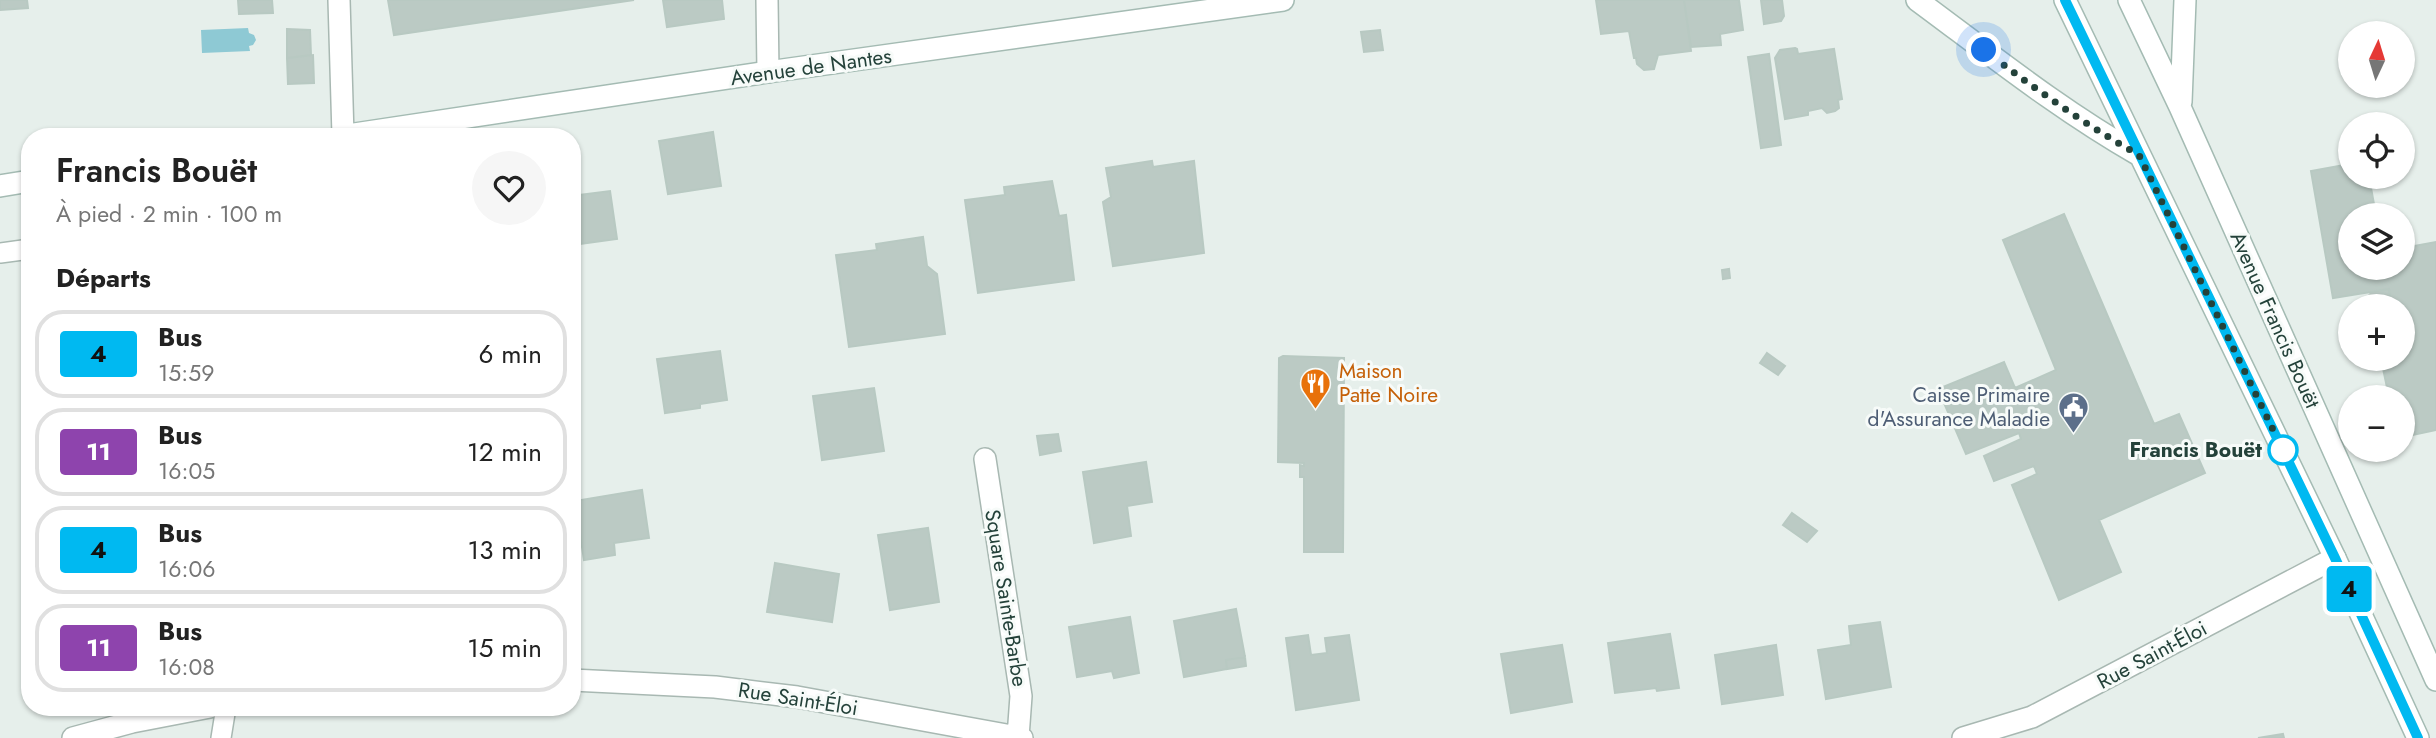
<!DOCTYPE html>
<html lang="fr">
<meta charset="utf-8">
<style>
body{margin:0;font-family:Jost,sans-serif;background:#f6f6f6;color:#222;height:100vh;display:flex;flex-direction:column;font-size:26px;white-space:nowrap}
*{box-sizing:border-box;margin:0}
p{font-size:23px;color:#767676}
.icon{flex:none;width:38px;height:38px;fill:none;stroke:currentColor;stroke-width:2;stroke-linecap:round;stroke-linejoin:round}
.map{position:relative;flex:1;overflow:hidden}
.side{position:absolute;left:21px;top:128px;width:560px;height:588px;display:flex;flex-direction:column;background:#fff;border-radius:28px;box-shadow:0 2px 5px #0004}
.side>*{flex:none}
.badge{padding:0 14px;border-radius:5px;font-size:24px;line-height:46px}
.needle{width:46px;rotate:4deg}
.fabs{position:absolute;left:2338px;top:21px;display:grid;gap:14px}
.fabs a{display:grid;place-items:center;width:77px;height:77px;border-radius:50%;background:#fff;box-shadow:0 2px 5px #0004;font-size:35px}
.you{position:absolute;width:35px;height:35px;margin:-18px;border:5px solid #fff;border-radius:50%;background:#1a73e8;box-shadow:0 0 0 10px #1a73e833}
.map>.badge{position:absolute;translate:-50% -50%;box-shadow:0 0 0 4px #fff}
h2{padding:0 35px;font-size:26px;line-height:63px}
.round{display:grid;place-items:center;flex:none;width:74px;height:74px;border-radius:37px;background:#f6f6f6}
.head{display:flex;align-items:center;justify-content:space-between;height:119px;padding:0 35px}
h1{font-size:33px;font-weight:600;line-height:52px}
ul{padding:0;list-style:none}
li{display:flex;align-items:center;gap:21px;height:88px;margin:0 14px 10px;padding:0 21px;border:4px solid #e0e0e0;border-radius:28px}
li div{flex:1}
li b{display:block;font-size:26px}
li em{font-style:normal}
li .badge{min-width:77px;font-weight:700;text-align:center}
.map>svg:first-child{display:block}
.water{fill:#8ec9d4}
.building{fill:#bbcac4;stroke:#b8c9c2;stroke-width:2}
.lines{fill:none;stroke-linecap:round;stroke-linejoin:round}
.service-casing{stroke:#a8b8b2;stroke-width:22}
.minor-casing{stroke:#a8b8b2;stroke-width:24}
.secondary-casing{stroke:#a4bbb3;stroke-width:24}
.service{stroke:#fff;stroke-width:19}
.minor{stroke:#fff;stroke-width:21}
.secondary{stroke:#fff;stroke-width:21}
.line-casing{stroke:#fff;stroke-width:16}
.line{stroke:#00b9f1;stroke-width:10}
.walk{stroke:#24423a;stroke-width:7;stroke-dasharray:0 12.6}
.stop-dot{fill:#fff;stroke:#00b9f1;stroke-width:3.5}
.labels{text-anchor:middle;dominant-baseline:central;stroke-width:6;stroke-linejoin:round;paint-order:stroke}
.street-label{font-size:21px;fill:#24423a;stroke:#f7fbf9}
.food-label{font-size:21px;fill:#c56008;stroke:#f7fbf9;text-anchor:start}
.service-label{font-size:21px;fill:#4e5e75;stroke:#f7fbf9;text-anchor:end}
.stop-label{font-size:21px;font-weight:bold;fill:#24423a;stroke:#f7fbf9;text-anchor:end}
</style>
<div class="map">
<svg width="2436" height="738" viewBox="0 0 2436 738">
<rect width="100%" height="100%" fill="#e6efeb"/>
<path class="water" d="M248,28L249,33L254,35L256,40L253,45L249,46L250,51L202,53L201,30Z"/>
<path class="building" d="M0,0H27L28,8L0,10Z
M238,0H272L273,13L239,14Z
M388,0H634L394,35Z
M663,0H722L724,19L667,27Z
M1596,0H1684L1691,51L1658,55L1654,69L1644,70L1637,64L1636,58H1634L1629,31L1601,34Z
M1684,0H1739L1743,30L1720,34L1721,45L1691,47Z
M1761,0H1782L1784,16L1781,21L1764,24Z
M287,29L310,30L311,55L287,58Z
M1380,30L1383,50L1364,52L1361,32Z
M1795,48L1797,49L1798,54L1834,49L1842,99L1838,100L1839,108L1835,111L1827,113L1822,108L1808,111V115L1785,119L1775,58L1780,50Z
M1769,54L1781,145L1761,148L1748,57Z
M313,55L314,83L288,84L287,58Z
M713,132L721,186L668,194L659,141Z
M1152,161L1153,167L1194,161L1204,253L1113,266L1103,202L1111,197L1106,168Z
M2350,164V177H2369L2376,215H2350V268H2403V248L2436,242V430L2403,437V397H2389L2381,359H2403V306H2391L2389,289L2333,298L2311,171Z
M1052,181L1059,216L1066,215L1074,280L978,293L965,200L1005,195L1004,187Z
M610,191L617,239L572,245V196Z
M2064,214L2154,424L2179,414L2205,473L2099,520L2121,572L2059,600L2012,485L2037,474L2034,466L1994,481L1984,456L2021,439L2019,433L1966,454L1938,389L2004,362L2015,388L2056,370L2003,240Z
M923,237L927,266L937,274L945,334L849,347L836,255L877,250L876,244Z
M1729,269L1730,278L1723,279L1722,270Z
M2389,289L2391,306H2372L2369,292Z
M26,304H30V332Z
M720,351L727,400L700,404V408L665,413L657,359Z
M1767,353L1785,366L1778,375L1760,363Z
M1283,356L1344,358L1343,552H1304V477H1300V465L1304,466V463L1278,462L1279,358Z
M874,388L884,451L822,460L813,396Z
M1058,434L1061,451L1040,455L1037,436Z
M1146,462L1152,502L1127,506L1131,536L1094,543L1083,472Z
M642,490L649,538L614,543L615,555L584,560L575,501Z
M1792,513L1817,531L1807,542L1783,525Z
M928,528L939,602L890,610L878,535Z
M775,563L839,574L832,622L767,612Z
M1236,609L1245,657L1226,660L1227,669L1184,677L1174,621Z
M1130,617L1139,673L1114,678L1112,671L1077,677L1069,627Z
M1880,622L1891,687L1826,699L1818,650L1851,645L1849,626Z
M1670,634L1679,688L1657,691L1656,688L1615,693L1608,643Z
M1308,635L1311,655L1327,653L1325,638L1349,635L1359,700L1296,710L1286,638Z
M1562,645L1572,702L1511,713L1501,654Z
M1776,645L1783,695L1722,704L1715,655Z
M1245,657L1246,666L1227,669L1226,660Z
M2283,734L2284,738H2258Z"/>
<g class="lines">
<defs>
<path id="service" d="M0,253L30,249
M221,738L226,707"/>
<path id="minor" d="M339,0L343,136
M767,0L768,72
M985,459L1021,696L1018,737
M572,680L715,687L797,697L1022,738
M73,738L132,722L210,707
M1963,738L2032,717L2335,558"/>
<path id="secondary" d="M1917,0C1990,54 2060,110 2139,155
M2065,0L2335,558L2418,738
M2129,0L2180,107L2436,680
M2181,102L2185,0
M341,136L768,72L1283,0
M0,186L30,181"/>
</defs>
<use href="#service" class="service-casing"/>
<use href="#minor" class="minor-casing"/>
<use href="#secondary" class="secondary-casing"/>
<use href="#service" class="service"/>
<use href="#minor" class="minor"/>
<use href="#secondary" class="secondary"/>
</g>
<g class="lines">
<defs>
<path id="line" d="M2065,0L2335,558L2418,738"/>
</defs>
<use href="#line" class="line-casing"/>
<use href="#line" class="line"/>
<path class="walk" d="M1984,50C2034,88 2084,124 2139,155L2283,450"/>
</g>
<defs>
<symbol id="restaurant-pin" viewBox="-11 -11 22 30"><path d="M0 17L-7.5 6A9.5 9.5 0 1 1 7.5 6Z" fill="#e8710a" stroke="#f7fbf9"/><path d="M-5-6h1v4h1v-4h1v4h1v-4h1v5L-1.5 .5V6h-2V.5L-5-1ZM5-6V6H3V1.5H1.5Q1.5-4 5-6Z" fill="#fff"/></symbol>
<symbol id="civic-pin" viewBox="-11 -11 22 30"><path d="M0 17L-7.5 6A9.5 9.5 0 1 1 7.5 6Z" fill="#5c6f8a" stroke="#f7fbf9"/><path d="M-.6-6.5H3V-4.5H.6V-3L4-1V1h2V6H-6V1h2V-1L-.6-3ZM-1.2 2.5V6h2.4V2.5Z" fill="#fff"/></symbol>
</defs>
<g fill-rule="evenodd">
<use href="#restaurant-pin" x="1298" y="366" width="35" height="47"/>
<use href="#civic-pin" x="2056" y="390" width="35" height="47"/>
</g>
<circle class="stop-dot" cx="2283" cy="450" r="14"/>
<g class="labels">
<g class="street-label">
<text transform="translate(811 67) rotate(-8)">Avenue de Nantes</text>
<text transform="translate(2275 320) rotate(66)">Avenue Francis Bouët</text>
<text transform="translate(1006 598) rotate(81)">Square Sainte-Barbe</text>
<text transform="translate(2152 655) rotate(-28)">Rue Saint-Éloi</text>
<text transform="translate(798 699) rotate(9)">Rue Saint-Éloi</text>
</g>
<g class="food-label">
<text x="1339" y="371">Maison<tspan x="1339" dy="24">Patte Noire</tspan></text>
</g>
<g class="service-label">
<text x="2050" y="395">Caisse Primaire<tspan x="2050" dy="24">d'Assurance Maladie</tspan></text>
</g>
<g class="stop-label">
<text x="2262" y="450">Francis Bouët</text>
</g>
</g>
</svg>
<div class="fabs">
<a><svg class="needle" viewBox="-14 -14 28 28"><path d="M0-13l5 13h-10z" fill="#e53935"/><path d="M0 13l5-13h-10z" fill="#767676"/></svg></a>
<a><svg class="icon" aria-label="locate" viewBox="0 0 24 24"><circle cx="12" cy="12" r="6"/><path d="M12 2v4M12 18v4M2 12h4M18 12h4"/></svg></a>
<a><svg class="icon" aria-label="layers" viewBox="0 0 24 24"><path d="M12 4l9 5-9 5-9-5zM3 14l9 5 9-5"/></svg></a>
<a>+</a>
<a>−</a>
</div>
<div class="you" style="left:1984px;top:50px"></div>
<b class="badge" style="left:2349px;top:589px;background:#00b9f1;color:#111">4</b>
<section class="side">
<div class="head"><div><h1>Francis Bouët</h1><p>À pied · 2 min · 100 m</p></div><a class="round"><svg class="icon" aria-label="heart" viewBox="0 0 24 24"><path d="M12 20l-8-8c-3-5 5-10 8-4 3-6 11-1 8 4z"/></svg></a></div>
<h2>Départs</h2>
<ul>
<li><span class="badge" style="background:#00b9f1;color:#111">4</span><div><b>Bus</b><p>15:59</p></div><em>6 min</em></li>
<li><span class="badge" style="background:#8e44ad;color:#fff">11</span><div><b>Bus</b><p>16:05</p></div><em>12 min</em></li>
<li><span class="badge" style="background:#00b9f1;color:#111">4</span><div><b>Bus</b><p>16:06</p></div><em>13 min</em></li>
<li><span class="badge" style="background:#8e44ad;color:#fff">11</span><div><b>Bus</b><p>16:08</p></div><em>15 min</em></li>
</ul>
</section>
</div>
